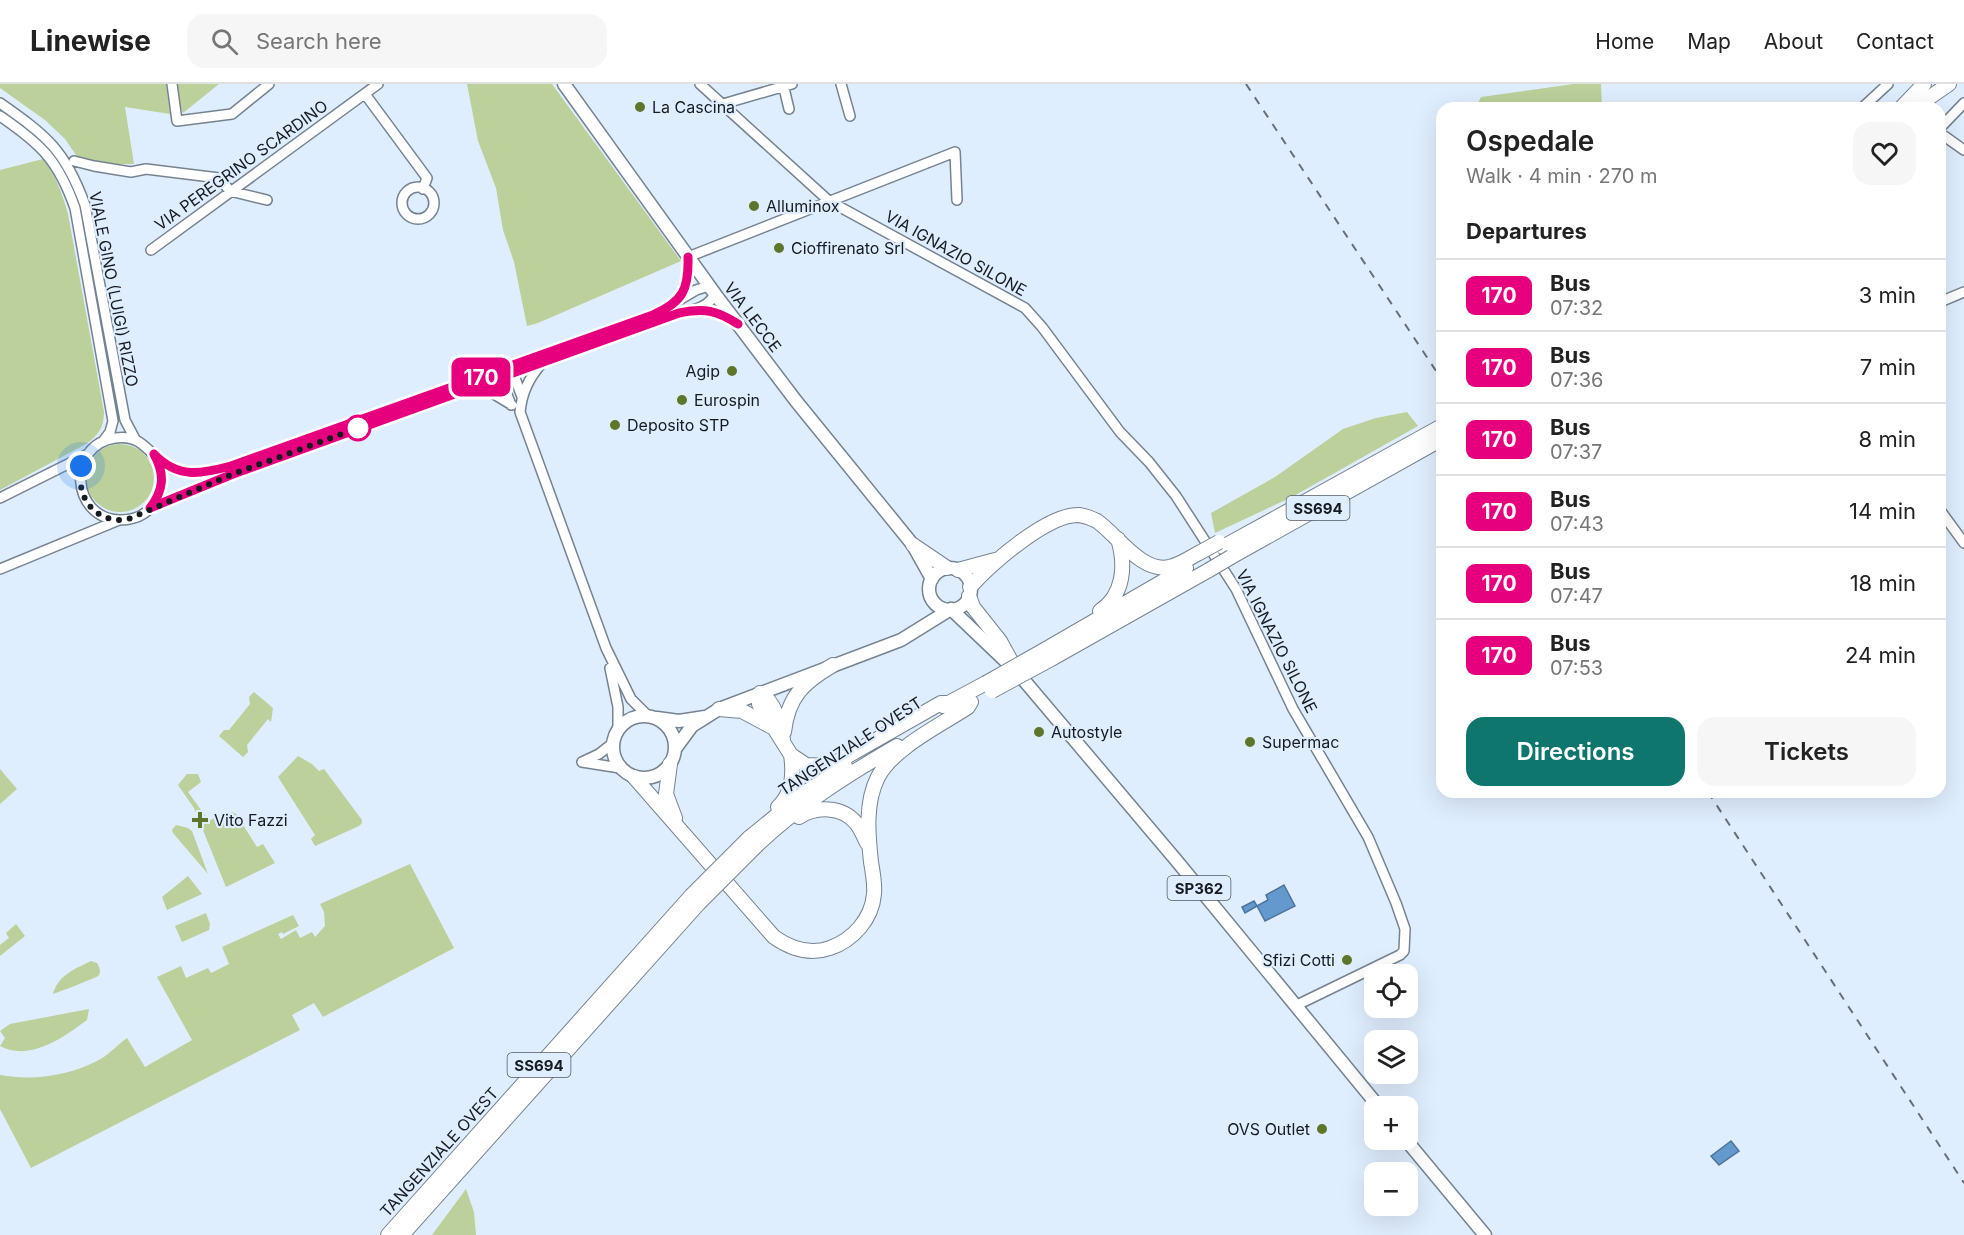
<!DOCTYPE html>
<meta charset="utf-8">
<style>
body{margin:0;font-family:Inter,sans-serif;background:#f6f6f6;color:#222;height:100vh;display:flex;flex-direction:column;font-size:22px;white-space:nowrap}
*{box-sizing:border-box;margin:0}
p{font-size:20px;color:#767676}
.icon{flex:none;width:33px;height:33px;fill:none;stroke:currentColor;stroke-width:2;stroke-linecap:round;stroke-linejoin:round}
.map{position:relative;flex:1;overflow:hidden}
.side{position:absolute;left:1436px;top:18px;width:510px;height:696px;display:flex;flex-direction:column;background:#fff;border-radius:18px;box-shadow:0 6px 24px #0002}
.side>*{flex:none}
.badge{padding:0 12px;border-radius:9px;font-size:21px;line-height:39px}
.tools{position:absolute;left:1364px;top:880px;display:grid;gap:12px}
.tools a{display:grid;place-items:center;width:54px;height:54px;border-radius:12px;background:#fff;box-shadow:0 6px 24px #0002;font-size:30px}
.you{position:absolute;width:30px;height:30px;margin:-15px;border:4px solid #fff;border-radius:50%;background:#1a73e8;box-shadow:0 0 0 9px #1a73e833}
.map>.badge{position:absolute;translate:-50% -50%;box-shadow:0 0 0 3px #fff}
h2{padding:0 30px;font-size:22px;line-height:54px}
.round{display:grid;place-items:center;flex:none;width:63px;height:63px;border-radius:18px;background:#f6f6f6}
.overview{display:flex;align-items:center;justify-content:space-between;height:102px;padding:0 30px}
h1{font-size:28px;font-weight:600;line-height:45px}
.primary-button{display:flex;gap:12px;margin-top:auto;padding:12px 30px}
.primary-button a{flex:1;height:69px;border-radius:18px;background:#0f766e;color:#fff;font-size:24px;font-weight:600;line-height:69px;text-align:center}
.primary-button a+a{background:#f6f6f6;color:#222}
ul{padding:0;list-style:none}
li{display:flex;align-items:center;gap:18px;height:72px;padding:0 30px;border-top:2px solid #e0e0e0}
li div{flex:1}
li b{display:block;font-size:22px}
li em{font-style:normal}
li .badge{min-width:66px;font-weight:700;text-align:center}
header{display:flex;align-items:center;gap:36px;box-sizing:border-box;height:84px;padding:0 30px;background:#fff;border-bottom:2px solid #e0e0e0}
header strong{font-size:28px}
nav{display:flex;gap:33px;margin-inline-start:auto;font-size:21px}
.search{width:420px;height:54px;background:#f6f6f6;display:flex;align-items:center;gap:15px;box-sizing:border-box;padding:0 21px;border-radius:18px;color:#767676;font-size:22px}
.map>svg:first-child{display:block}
.green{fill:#bbd09a}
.water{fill:#6399cd;stroke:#4c7399;stroke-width:1.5}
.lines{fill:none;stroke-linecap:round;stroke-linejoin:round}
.minor-casing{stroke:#758391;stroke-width:12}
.major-casing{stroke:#758391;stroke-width:15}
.highway-casing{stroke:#758391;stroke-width:16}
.minor{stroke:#fff;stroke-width:9}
.major{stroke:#fff;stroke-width:12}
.highway{stroke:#fff;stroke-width:14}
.rail{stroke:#666f79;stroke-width:2;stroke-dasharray:8 8;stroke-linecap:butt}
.highway-bridge-casing{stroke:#758391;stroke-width:16;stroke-linecap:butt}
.highway-bridge{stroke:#fff;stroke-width:14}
.line-casing{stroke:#fff;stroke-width:14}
.line{stroke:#e6007e;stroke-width:9}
.walk{stroke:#161b21;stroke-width:6;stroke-dasharray:0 10.8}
.poi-dot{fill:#5e7629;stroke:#dfeefe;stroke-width:2}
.stop-dot{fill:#fff;stroke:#e6007e;stroke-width:3}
.labels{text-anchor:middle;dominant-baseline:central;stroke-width:4.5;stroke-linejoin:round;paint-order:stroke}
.shield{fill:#dfeefe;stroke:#525a63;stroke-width:1.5}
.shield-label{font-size:15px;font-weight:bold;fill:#161b21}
.poi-label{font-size:16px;fill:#161b21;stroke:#dfeefe;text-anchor:start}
.street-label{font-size:16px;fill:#161b21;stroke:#dfeefe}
</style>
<header>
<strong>Linewise</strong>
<div class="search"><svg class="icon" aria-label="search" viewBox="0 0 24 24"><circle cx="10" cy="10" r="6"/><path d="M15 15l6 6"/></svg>Search here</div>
<nav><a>Home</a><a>Map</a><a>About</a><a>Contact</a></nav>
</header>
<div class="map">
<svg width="1964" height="1151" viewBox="0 0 1964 1151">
<rect width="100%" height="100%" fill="#dfeefe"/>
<path class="green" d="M0,0H166L170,30L125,23L134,80H117L78,74L65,55L45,36L0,4Z
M176,0H219L183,29L178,19Z
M467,0H552L681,177L538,239L527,242L514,178L503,146L496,104L478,57Z
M1573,0H1601L1602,24H1468L1476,23L1481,13Z
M43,75C56,92 62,109 68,130L104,328C104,344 98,351 86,360L0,406V86Z
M1407,328L1418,342L1292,413L1215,449L1211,429L1275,393L1343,345L1376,334Z
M86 394a34 34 0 1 1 68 0a34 34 0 1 1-68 0Z
M254,608L273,624L271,638L268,635L247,661L248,668L243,673L219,652L224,646H229L250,620L249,613Z
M298,672L312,680L319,687L324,685L362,736V739L359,742L315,762L311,755L315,751L278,693Z
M0,685L17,705L0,720Z
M187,690H198L201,698L188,708L209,737L217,732L222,737L232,728L236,730L257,763L263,760L275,779L226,803L194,724L178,701Z
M176,741L188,744L192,747L208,790L173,749L172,746Z
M410,780L454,864L323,933L314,919L292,931L300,946L31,1084L0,1025V991C32,997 68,992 97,977C108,972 117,961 127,954L145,983L192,956L157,893L181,882L186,894L208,884L211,889L229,880L222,863L293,831L299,842L283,850L282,848L278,850L281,855L296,846L300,854L312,848L315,853L325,842L324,828L320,820Z
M188,792L202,810L167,826L162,813Z
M206,829L210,840L209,846L182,858L175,842Z
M16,840L25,852L0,872V861L9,854L6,849Z
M91,877L97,879C99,883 102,888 98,892C96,894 56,909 53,910C58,891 75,885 91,877Z
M89,925L87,936C64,953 30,978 0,962L5,954L0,947L10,940Z
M466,1105L474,1128L476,1151H432Z"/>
<path class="water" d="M1284,801L1295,822L1265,837L1257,822L1245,829L1242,823L1254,817L1257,822L1268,816L1266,811Z
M1731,1057L1739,1067L1719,1081L1711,1072Z"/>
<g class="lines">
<defs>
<path id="minor" d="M172,0L177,37L232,30L269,0
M700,0L829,117L1025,224L1042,243L1120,348L1149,378L1176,412L1236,505L1293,625L1368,753L1396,819L1405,845L1404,867L1400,871L1295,922
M783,0L789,25
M841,0L850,32
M365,10L427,94L423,105
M0,19C47,52 65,66 85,121L125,336L135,355
M723,20L792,0
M1862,24L1888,0
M0,32C41,60 58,76 75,124L113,337L110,348L104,356
M1940,44L1964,19
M1940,49L1964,66
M74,77L94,82L131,88L146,85L219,94L230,107L267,116
M402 119a16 16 0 1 1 32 0a16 16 0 1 1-32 0Z
M151,166L378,0
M679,216L696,206L709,202
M1940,218L1964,208
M698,225L716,228L733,237
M542,279C529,294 522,308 520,328L606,564L631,615L648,632
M472,306L489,307L512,321
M511,321L502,298L504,285L515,294L522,313
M154,370C170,399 158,436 120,436C71,435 66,361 115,354C146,349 150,376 173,385C193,392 212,387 231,382L653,231C683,218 689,205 688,173L955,68L957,116
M0,414L88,370
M150,424L233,390L679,229C693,226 708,224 715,210
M1940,426L1964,459
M0,485L119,436
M610,584L618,623V645
M582,678L620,684
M582,678L599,670L613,659"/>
<path id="major" d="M564,0L715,210L796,317L913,461L932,495
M929 505a21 21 0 1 1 42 0a21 21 0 1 1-42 0Z
M613 663a31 31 0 1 1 62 0a31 31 0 1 1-62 0Z
M657,634L679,637L705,633
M675,665L692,642L719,625L901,556L951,525L1017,588L1176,776L1379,1023
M1406,1056L1485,1151"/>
<path id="highway" d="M1920,20L1949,0
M1901,24L1924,0
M913,461L947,484
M1223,463L1442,342
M1231,473L1442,355
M958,486L995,476
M970,503C991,480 1047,430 1079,431C1086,432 1091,434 1097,437C1118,452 1142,489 1169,483C1180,481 1189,474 1199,469
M969,512L973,523L1000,557L1017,588
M1100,527C1124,511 1126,481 1118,455
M1046,565L1186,484
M1053,574L1209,486
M943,622L986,599
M719,625L742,627L770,642
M784,648C788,612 804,598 833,581
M783,656C780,640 775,617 760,609L759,620L791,671L806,681L830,682L941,619H949
M670,680L666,710L675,734
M634,693L774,853C791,865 810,871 830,864C853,856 872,835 874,810C875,800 873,789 871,778C868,751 865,718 878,693C893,664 941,641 968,623L971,618
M778,723C793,709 794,690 791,671
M799,733C816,722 842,722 856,739C861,745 864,753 867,759
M749,754L803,710L845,682
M755,763C796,723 847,691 897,662
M388,1151L691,812
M402,1151L699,819"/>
</defs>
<use href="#minor" class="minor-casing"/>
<use href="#major" class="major-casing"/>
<use href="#highway" class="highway-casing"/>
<use href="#minor" class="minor"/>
<use href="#major" class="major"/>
<use href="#highway" class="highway"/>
<path class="rail" d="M1246,0L1442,296
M1708,708L1964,1099"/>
<defs>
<path id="highway-bridge" d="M1199,469L1219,458
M1209,486L1231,473
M986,599L1046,565
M992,607L1053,574
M691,812L749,754
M699,819L755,763"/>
</defs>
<use href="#highway-bridge" class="highway-bridge-casing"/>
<use href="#highway-bridge" class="highway-bridge"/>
</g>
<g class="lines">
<defs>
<path id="line" d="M688,173C689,205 683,218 653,231L231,382C201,390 178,395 154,370C165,390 164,406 150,424L233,390L679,229C705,224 716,226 738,240"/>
</defs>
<use href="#line" class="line-casing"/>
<use href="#line" class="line"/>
<path class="walk" d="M81,382C76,413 93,438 126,436L233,390L358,344"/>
</g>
<g class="poi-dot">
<circle cx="640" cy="23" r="6"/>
<circle cx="754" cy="122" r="6"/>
<circle cx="779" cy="164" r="6"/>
<circle cx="732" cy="287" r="6"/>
<circle cx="682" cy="316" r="6"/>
<circle cx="615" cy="341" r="6"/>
<circle cx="1039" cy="648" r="6"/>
<circle cx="1250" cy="658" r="6"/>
<path d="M197 727h6v6h6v6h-6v6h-6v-6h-6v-6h6z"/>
<circle cx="1347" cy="876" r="6"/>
<circle cx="1322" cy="1045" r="6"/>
</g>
<circle class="stop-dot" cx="358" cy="344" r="12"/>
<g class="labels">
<g class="shield">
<rect x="1286.5" y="412" width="63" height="24" rx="4.5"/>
<rect x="1167.5" y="792" width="63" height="24" rx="4.5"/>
<rect x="507.5" y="969" width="63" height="24" rx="4.5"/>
</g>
<g class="shield-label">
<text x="1318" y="424">SS694</text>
<text x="1199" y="804">SP362</text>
<text x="539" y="981">SS694</text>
</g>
<g class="poi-label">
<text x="652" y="23">La Cascina</text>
<text x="766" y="122">Alluminox</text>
<text x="791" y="164">Cioffirenato Srl</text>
<text x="720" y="287" text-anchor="end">Agip</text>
<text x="694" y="316">Eurospin</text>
<text x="627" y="341">Deposito STP</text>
<text x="1051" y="648">Autostyle</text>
<text x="1262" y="658">Supermac</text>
<text x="214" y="736">Vito Fazzi</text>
<text x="1335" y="876" text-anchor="end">Sfizi Cotti</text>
<text x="1310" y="1045" text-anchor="end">OVS Outlet</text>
</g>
<g class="street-label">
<text transform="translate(241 81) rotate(-36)">VIA PEREGRINO SCARDINO</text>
<text transform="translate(956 169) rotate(29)">VIA IGNAZIO SILONE</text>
<text transform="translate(114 205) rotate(79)">VIALE GINO (LUIGI) RIZZO</text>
<text transform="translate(753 233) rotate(53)">VIA LECCE</text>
<text transform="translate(1277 557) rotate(63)">VIA IGNAZIO SILONE</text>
<text transform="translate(850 662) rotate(-33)">TANGENZIALE OVEST</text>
<text transform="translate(439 1068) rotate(-48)">TANGENZIALE OVEST</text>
</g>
</g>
</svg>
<div class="tools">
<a><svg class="icon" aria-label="locate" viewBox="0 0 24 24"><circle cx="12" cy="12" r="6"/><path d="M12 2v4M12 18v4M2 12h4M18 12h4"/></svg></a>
<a><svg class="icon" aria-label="layers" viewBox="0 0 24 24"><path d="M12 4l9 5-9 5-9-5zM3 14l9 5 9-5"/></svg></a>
<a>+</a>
<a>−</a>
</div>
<div class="you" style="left:81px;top:382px"></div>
<b class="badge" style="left:481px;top:293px;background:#e6007e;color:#fff">170</b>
<section class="side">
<div class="overview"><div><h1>Ospedale</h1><p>Walk · 4 min · 270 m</p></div><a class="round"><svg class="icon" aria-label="heart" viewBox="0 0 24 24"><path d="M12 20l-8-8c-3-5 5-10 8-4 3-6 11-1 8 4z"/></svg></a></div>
<h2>Departures</h2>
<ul>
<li><span class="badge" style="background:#e6007e;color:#fff">170</span><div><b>Bus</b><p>07:32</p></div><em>3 min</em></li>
<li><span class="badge" style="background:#e6007e;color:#fff">170</span><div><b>Bus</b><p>07:36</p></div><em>7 min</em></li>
<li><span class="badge" style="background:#e6007e;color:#fff">170</span><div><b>Bus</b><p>07:37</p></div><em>8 min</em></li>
<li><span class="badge" style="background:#e6007e;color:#fff">170</span><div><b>Bus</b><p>07:43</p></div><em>14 min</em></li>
<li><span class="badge" style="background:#e6007e;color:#fff">170</span><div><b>Bus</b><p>07:47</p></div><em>18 min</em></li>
<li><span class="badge" style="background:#e6007e;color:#fff">170</span><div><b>Bus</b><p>07:53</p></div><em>24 min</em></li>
</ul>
<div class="primary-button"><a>Directions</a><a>Tickets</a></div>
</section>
</div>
